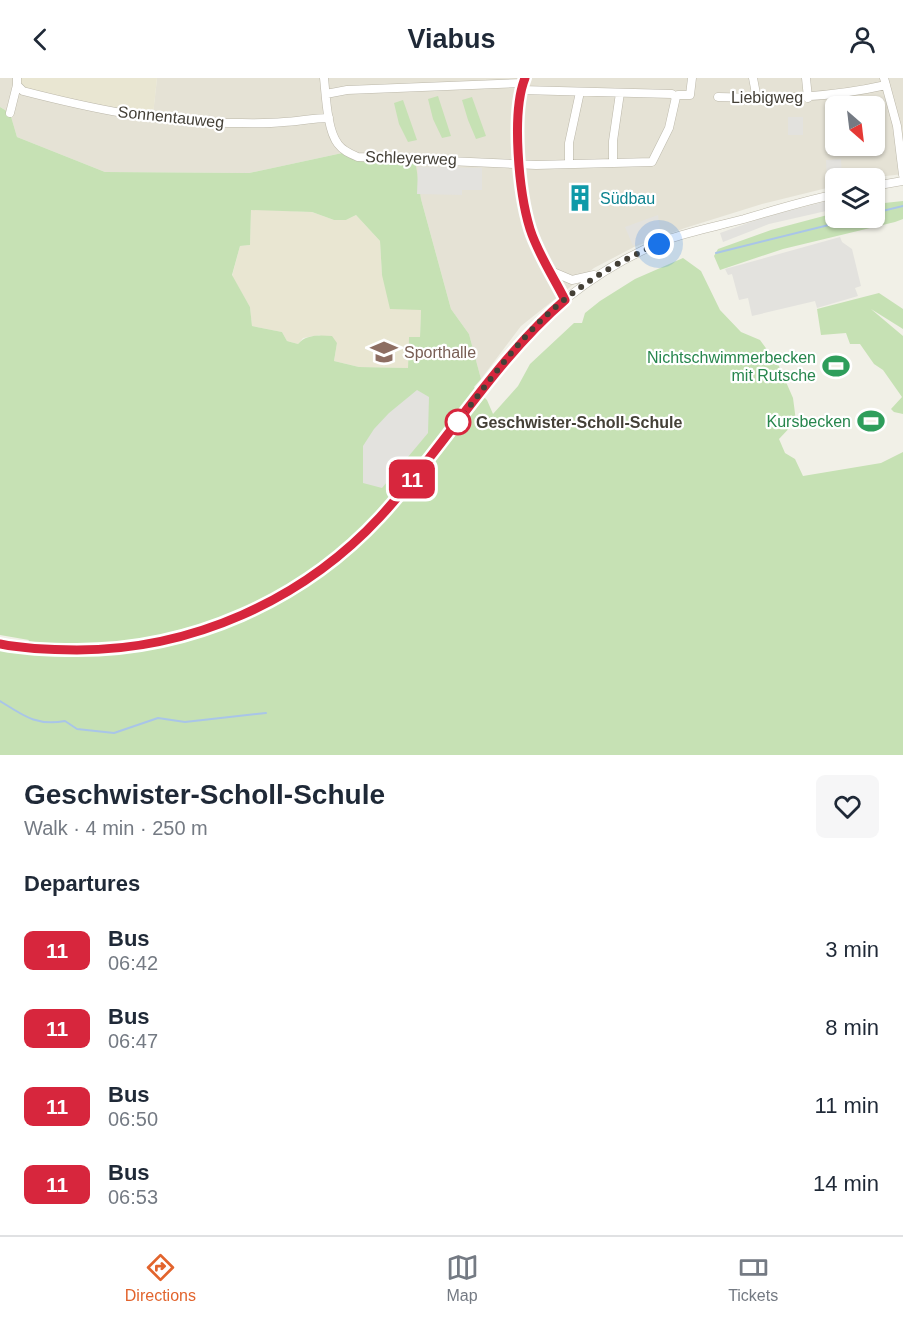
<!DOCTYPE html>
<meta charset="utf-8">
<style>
body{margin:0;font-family:Helvetica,sans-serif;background:#f6f6f7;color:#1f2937;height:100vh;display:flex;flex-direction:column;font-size:22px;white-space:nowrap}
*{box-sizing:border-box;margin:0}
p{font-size:20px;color:#747a83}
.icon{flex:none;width:33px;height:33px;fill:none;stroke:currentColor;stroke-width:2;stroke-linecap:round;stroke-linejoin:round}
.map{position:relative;height:677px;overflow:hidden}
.side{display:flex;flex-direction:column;background:#fff;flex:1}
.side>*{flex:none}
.badge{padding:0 12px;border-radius:9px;font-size:21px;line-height:39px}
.needle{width:39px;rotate:152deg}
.tools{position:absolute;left:825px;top:18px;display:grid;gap:12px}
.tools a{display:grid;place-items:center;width:60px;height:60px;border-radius:9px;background:#fff;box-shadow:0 2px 4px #0004;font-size:30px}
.you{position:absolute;width:30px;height:30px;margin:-15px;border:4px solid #fff;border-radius:50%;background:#1a73e8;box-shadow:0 0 0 9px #1a73e833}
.map>.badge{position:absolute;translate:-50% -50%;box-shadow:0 0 0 3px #fff}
h2{padding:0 24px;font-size:22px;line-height:54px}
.round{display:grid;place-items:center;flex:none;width:63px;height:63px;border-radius:9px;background:#f6f6f7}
.head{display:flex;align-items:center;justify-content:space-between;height:102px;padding:0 24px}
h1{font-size:28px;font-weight:700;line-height:45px}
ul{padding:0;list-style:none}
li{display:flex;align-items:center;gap:18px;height:78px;padding:0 24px}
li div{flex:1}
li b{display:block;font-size:22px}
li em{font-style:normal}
li .badge{min-width:66px;font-weight:700;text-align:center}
header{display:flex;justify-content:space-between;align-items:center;height:78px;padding:0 24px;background:#fff;font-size:27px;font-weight:700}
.dock{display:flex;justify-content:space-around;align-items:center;height:84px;border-top:2px solid #e0e1e3;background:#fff;font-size:16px;color:#747a83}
.dock a{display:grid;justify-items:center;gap:3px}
.dock .on{color:#e2642d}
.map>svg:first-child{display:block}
.residential{fill:#e5e2d5;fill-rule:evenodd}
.education{fill:#e9e6d2}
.green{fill:#c6e1b4;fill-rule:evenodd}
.parking{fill:#e3e2de}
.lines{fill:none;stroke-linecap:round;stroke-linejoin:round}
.stream{stroke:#a9c5e8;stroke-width:2}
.street-casing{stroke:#bcb8aa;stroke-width:9}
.street{stroke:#fff;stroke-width:8}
.line-casing{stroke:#fff;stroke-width:14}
.line{stroke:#d7263d;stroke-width:9}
.walk{stroke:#444037;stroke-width:6;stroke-dasharray:0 10.8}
.stop-dot{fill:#fff;stroke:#d7263d;stroke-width:3}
.labels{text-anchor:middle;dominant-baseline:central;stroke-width:4.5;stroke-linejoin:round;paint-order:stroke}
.street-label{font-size:16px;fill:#444037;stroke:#fff}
.culture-label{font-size:16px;fill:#0d838f;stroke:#fff;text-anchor:start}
.education-label{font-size:16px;fill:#785e54;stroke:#fff;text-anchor:start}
.leisure-label{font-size:16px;fill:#27864d;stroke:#fff;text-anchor:end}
.stop-label{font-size:16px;font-weight:bold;fill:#444037;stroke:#fff;text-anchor:start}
</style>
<header><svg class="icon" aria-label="back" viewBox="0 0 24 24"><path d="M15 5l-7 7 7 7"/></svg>Viabus<svg class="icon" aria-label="person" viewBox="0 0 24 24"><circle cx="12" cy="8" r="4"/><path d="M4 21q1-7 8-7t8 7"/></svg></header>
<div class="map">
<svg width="903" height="677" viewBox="0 0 903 677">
<rect width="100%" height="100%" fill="#f1f0e7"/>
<path class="residential" d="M0,0H19L153,36L157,0H903V96L869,100H836L835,108L762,126L685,150L634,169L594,190L521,248L481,301L469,256L451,231L421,121L414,81L347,74L249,95L105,94L17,59L10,35L0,29ZM836,28H874V68H836Z"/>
<path class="education" d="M19,0H157L153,37L24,11L19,6Z
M251,131L312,134L334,142H346L356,137L380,163L382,197L421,232L420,259H409L408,290L359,289L334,283L337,265L319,257L303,260L298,266L287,263L282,254L252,248L250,229L232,198L240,168L250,167Z"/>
<path class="green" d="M438,18L451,58L442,60L433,41L428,21Z
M472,19L486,58L476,61L468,42L462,22Z
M403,22L417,62L408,64L399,46L394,25Z
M0,29L10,35L17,59L105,94L249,95L347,74L415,81L421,121L451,231L469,256L481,301L474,309L487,322L493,336L518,308L530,286L574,245H582L585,235L600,223L635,201L683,180L701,193L720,232L741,254L760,262L779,288L793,320L796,343L779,361L785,375L795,381L803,398L881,385L903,374V677H0V569L22,574L29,562L0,557ZM251,132L312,134L334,142H346L356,137L380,163L382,197L390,231L421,232L420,259H409L408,290L359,289L334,283L337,265L332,258C320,257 306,256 298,266L287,263L282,254L252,248L250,229L232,197L240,168L250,167Z
M903,123V141L895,144L783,171L720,192L714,178L718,171L771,152L835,135L836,140H874L875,126Z
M879,215L903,231V251L871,231L903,258V336L894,334L891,331L902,319L883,292L874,286L860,266H850L846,255L821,257L817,231Z"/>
<path class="parking" d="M788,39H803V57H788Z
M841,81L842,100H836L835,106H827L826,82Z
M418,89L482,90V112H462V117L417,116Z
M835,121V131L769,146L723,164L720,155L765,139Z
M658,137L661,157L633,168L625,149Z
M840,159L842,164L852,171L861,208L855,210L858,218L817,230L815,223L752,238L748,220L739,222L732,196L728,197L725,191Z
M417,312L429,319L428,355L382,410L363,405V368L374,351L389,335Z"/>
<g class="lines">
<path class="stream" d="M874,135L903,128
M716,175L857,140
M0,623C24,638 36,648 65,643L77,651L114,655L158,640L185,644L266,635"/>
<defs>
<path id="street" d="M17,0V7L23,13C89,30 159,45 228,45C246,45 265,46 284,44C299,43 314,40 329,40
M324,0C326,18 327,52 338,66C343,73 351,76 358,79L536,87L652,84L669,50L676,19L672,16L521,12
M525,0C511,33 520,117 530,151C538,176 553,198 565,222
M753,0L757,21
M806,0L808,20
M884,0L897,48L903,97
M326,16L347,12L523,5
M678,17H690L692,0
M718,19C777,21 829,20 886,7
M10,35L17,7
M613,84V63L620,15
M569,85V65L580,14
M874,108L903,103
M553,194L572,202L594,197
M0,566C34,573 70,574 105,571C238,561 339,493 421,391C466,335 511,264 567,220C596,197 631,176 666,162C691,153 718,148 744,141C774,132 805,123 836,116"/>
</defs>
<use href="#street" class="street-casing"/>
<use href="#street" class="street"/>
</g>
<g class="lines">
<defs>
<path id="line" d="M0,566C25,571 51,572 77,572C191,572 302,523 380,439C444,370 493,284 565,222C553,198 538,176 530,151C519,115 511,35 525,0"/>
</defs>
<use href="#line" class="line-casing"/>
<use href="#line" class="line"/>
<path class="walk" d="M458,344C486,307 515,266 550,234C582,205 620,182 659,166"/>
</g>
<defs>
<symbol id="building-bare" viewBox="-9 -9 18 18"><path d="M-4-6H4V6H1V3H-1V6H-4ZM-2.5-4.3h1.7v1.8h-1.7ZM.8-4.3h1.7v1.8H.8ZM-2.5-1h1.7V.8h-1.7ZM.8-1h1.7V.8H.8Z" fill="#0f9aa8" stroke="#fff" stroke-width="2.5" paint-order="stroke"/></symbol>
<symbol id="school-bare" viewBox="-9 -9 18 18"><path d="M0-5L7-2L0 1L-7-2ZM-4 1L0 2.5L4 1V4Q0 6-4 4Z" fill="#8d6e63" stroke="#fff" stroke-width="2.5" paint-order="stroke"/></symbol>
<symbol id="stadium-bare" viewBox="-9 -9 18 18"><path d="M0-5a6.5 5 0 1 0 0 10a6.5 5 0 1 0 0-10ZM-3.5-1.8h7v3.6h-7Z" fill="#2e9e5b" stroke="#fff" stroke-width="2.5" paint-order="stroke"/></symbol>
</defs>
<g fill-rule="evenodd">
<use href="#building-bare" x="561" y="101" width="38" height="38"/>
<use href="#school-bare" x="365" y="255" width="38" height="38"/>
<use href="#stadium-bare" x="817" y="269" width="38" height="38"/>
<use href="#stadium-bare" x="852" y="324" width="38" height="38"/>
</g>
<circle class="stop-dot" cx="458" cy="344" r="12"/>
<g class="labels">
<g class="street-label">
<text x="767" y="19">Liebigweg</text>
<text transform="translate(171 39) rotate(6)">Sonnentauweg</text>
<text transform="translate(411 80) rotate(2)">Schleyerweg</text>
</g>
<g class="culture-label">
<text x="600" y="120">Südbau</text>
</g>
<g class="education-label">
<text x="404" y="274">Sporthalle</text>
</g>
<g class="leisure-label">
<text x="816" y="279">Nichtschwimmerbecken<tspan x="816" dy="18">mit Rutsche</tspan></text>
<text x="851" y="343">Kursbecken</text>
</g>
<g class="stop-label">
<text x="476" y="344">Geschwister-Scholl-Schule</text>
</g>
</g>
</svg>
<div class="tools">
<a><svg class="needle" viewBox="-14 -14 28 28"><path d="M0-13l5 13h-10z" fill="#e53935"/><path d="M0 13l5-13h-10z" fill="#747a83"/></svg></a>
<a><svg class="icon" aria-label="layers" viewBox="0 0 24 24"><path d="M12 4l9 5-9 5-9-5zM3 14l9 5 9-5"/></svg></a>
</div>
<div class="you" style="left:659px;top:166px"></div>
<b class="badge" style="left:412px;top:401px;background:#d7263d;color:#fff">11</b>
</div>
<section class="side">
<div class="head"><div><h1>Geschwister-Scholl-Schule</h1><p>Walk · 4 min · 250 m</p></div><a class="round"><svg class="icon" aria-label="heart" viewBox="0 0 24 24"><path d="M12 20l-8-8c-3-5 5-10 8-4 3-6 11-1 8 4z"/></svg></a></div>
<h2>Departures</h2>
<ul>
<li><span class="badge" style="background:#d7263d;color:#fff">11</span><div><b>Bus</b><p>06:42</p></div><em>3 min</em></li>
<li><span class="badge" style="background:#d7263d;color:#fff">11</span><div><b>Bus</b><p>06:47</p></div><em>8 min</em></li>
<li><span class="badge" style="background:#d7263d;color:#fff">11</span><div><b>Bus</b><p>06:50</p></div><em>11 min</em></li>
<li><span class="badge" style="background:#d7263d;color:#fff">11</span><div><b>Bus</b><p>06:53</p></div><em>14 min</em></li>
</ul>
</section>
<nav class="dock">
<a class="on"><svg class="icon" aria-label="directions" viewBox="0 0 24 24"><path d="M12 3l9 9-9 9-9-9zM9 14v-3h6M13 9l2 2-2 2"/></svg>Directions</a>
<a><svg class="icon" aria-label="map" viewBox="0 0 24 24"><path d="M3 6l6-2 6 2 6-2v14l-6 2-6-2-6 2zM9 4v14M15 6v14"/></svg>Map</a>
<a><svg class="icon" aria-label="tickets" viewBox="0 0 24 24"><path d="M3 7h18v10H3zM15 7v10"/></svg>Tickets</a>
</nav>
